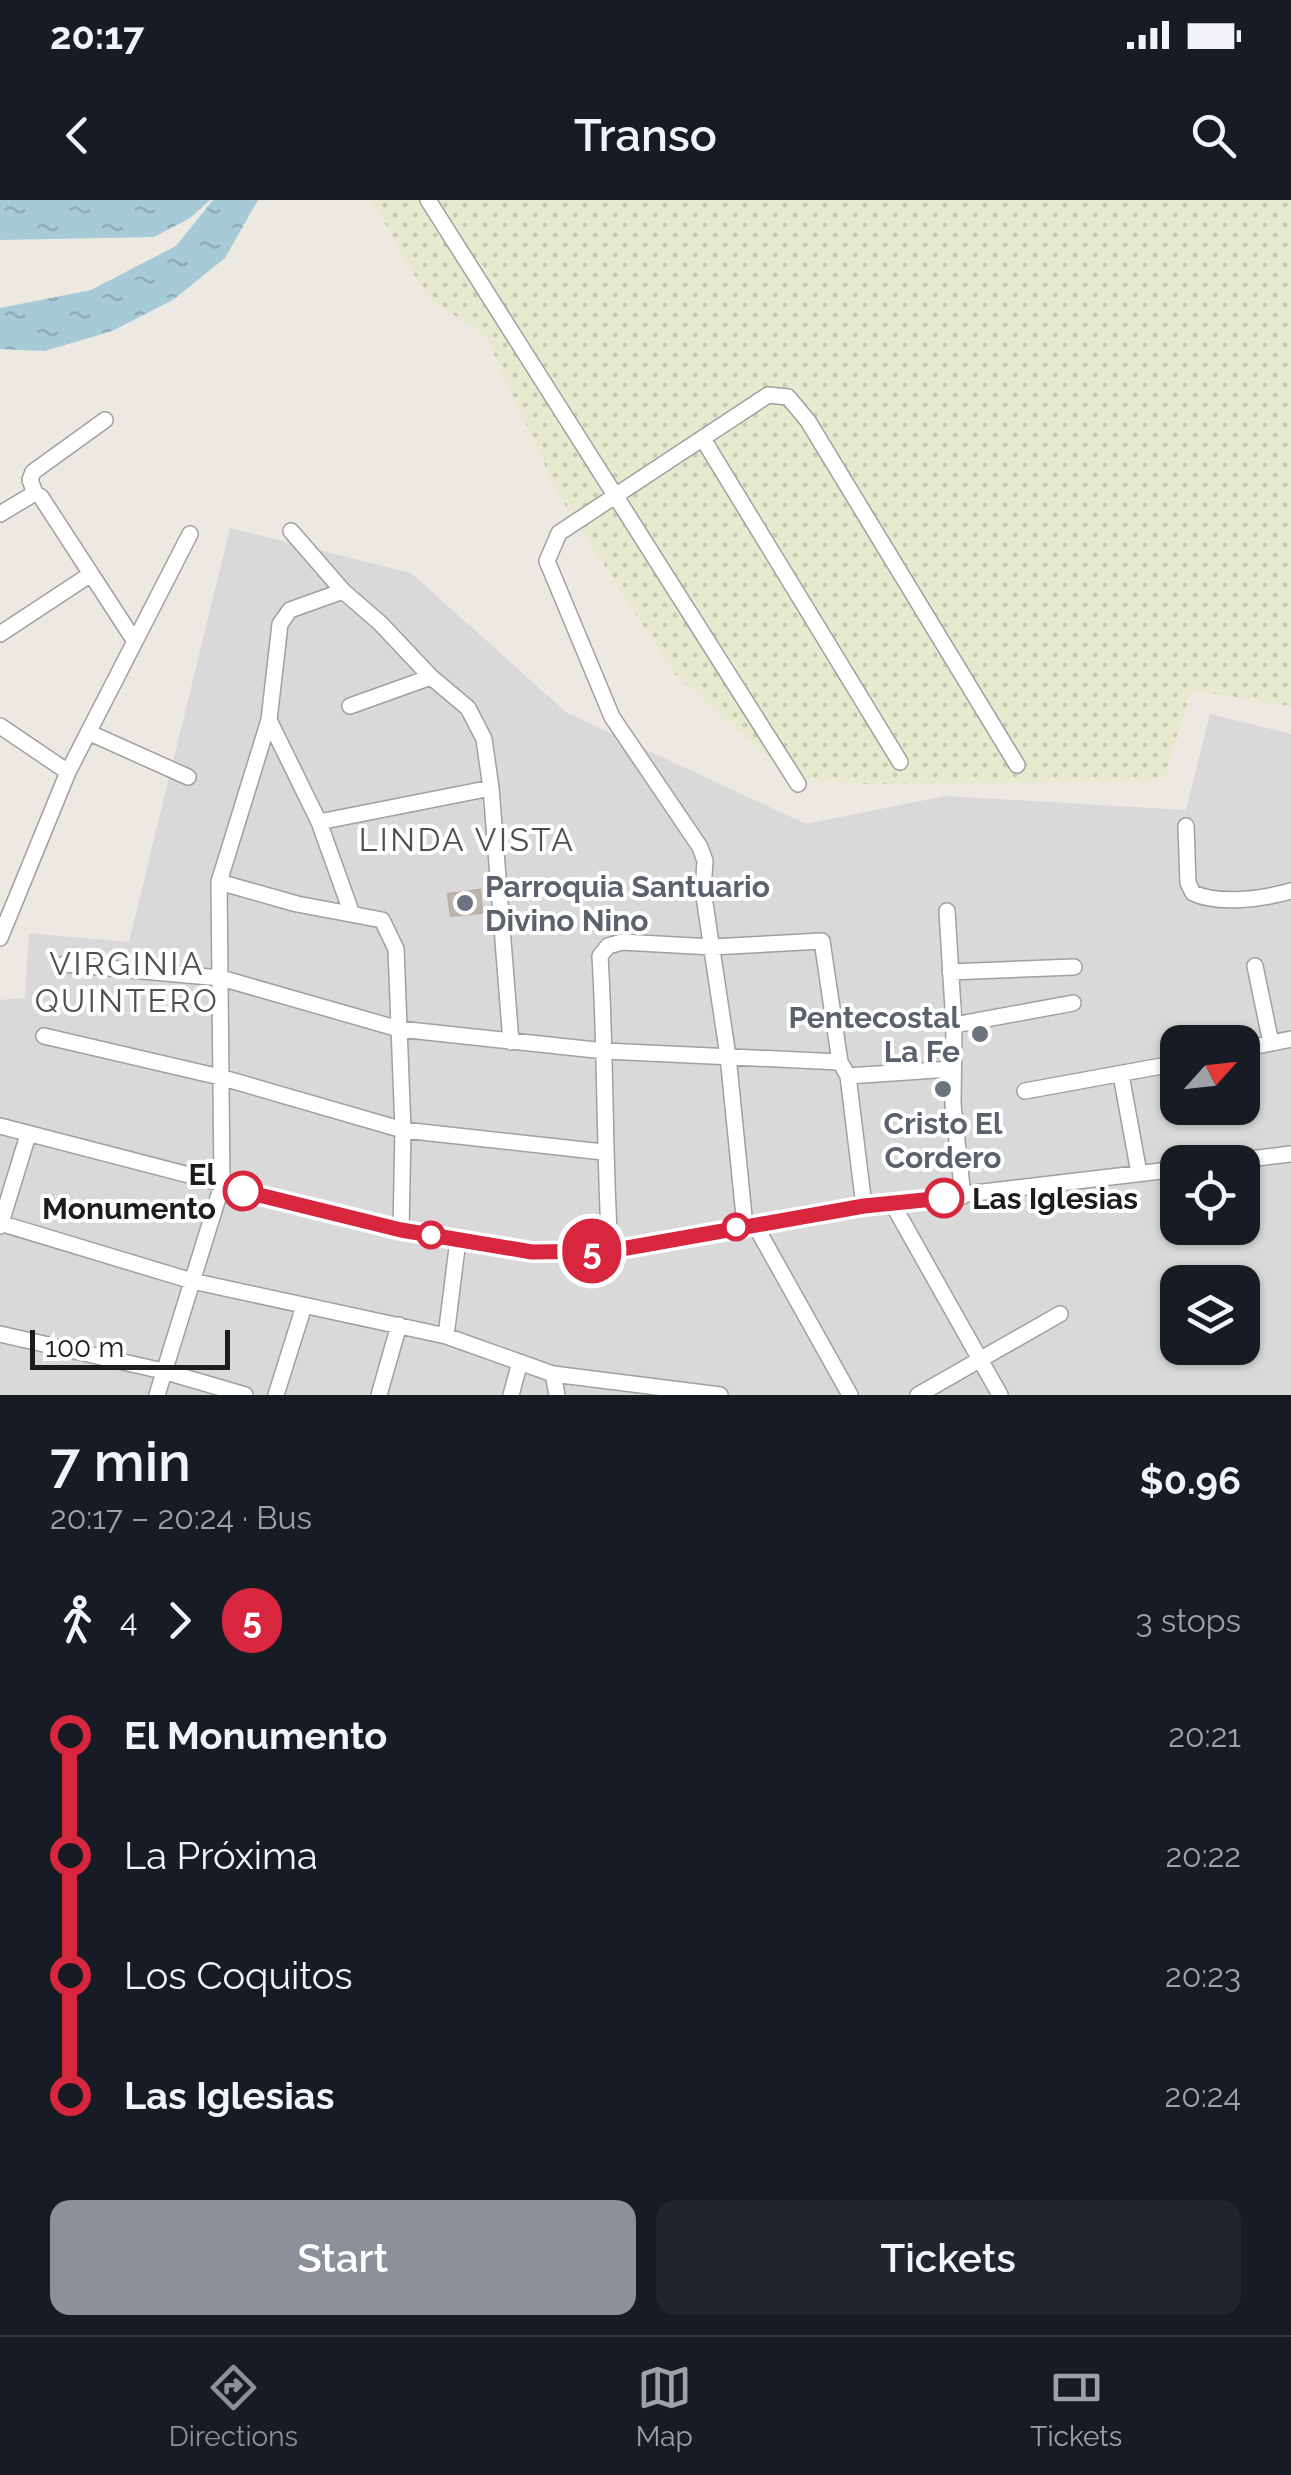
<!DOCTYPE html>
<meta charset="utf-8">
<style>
body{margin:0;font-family:Raleway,sans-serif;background:#20242c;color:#f1f3f6;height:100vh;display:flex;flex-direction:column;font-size:38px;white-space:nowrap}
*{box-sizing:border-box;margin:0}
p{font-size:32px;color:#9ea1a6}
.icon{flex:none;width:55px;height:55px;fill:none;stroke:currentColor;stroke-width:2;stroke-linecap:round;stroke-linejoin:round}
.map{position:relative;height:1195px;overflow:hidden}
.sheet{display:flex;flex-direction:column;background:#171b24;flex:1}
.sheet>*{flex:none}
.badge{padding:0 20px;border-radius:32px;font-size:35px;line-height:65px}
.needle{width:65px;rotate:63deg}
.fabs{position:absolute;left:1160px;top:825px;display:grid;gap:20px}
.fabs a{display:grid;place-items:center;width:100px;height:100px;border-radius:20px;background:#171b24;box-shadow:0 2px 8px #0004;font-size:50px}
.scale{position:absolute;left:30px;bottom:25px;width:200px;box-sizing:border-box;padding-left:10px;border:5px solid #1c1c1c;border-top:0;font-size:28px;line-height:35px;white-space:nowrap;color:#1c1c1c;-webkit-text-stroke:8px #fff;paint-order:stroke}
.map>.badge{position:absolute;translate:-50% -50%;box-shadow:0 0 0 5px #fff}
.legs{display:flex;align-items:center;gap:15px;height:110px;padding:0 50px;font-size:32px}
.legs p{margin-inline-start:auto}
.summary{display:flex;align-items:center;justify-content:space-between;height:170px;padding:0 50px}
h1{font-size:55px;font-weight:600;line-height:75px}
.cta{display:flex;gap:20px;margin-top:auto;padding:20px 50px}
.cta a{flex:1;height:115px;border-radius:20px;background:#8c9099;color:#fff;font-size:40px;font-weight:600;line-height:115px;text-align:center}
.cta a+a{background:#20242c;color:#f1f3f6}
ul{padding:0 50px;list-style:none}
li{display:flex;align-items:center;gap:35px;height:120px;font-size:38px}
li i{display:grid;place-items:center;width:15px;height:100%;margin:0 12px;background:currentColor}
li i::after{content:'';width:25px;height:25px;margin:-12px;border:8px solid;border-radius:50%;background:#171b24}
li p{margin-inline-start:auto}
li:first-child i{background:linear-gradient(#0000 50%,currentColor 0)}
li:last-child i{background:linear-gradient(currentColor 50%,#0000 0)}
.status{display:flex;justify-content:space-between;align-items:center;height:70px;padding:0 50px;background:#171b24;direction:ltr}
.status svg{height:28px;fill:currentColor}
header{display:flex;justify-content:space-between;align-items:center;height:130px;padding:0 50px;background:#171b24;font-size:45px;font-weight:600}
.tab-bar{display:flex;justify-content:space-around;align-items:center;height:140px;border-top:2px solid #363941;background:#171b24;font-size:28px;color:#9ea1a6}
.tab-bar a{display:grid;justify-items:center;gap:5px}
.tab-bar .selected{color:#8c9099}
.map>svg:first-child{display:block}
.residential{fill:#dad9d9;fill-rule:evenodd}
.farmland{fill:url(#farmland-dots)}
.water{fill:url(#water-ripples)}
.building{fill:#bcb5af;stroke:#bcb0a6;stroke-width:2.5}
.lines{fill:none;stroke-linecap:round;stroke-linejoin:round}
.minor-casing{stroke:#a0a0a0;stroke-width:18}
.minor{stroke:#fff;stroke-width:15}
.line-1-casing{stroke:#fff;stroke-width:22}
.line-1{stroke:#d7263d;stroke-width:15}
.worship-dot{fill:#6b7280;stroke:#fff;stroke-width:4}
.stop-1-dot{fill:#fff;stroke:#d7263d;stroke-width:5}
.labels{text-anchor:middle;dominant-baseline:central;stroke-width:8;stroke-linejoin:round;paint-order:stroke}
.worship-label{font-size:30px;font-weight:bold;fill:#5b616d;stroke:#fff;text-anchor:start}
.stop-label{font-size:30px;font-weight:bold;fill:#1c1c1c;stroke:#fff;text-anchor:end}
.neighbourhood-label{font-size:32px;letter-spacing:2.5px;fill:#4f4f4f;stroke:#fff}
</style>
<div class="status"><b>20:17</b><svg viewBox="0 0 49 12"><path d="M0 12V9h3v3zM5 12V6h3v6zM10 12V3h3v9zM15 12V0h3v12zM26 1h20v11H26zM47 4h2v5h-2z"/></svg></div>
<header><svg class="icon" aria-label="back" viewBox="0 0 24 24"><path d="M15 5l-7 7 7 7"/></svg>Transo<svg class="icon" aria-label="search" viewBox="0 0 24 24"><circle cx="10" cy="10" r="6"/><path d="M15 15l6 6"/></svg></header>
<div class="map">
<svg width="1291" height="1195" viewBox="0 0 1291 1195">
<defs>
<pattern id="farmland-dots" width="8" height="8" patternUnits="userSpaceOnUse" patternTransform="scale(2.5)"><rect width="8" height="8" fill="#e7eacf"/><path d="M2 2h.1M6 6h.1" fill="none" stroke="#c6c8b1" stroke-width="1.8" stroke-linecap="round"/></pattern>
<pattern id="water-ripples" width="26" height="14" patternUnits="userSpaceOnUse" patternTransform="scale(2.5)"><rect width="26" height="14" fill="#a6cad6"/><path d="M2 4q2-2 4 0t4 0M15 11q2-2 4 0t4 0" fill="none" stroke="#8eadb7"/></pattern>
</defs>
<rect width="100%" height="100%" fill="#ece9e2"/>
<path class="residential" d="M230,328L411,373L567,513L806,624L945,596L1186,610L1210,514L1291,534V1195H0V800L25,798L29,733L129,742ZM1178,842H1242V908H1178ZM1178,962H1242V1028H1178ZM1178,1082H1242V1148H1178Z"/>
<path class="farmland" d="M371,0H1291V506L1191,490L1164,581L865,584L791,578L675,474L558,294L486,137L427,97Z"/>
<path class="water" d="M0,0H210L190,18L154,37L0,40Z
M213,0H258L225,58L173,100L112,131L45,151L0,149V108L91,90L176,46Z"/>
<path class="building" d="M480,690L482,713L451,716L448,694Z"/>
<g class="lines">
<defs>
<path id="minor" d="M428,0L798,584
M703,239L900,562
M35,293L30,280L33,272L105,220
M0,314L35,293L41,297L134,440
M291,331L343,391L380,423L431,477L468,508L484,539L491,588L511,842
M0,434L91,374
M350,506L431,477
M269,520L319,622L352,714
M0,526L68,572
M90,533L188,577
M319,622L491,588
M1186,626L1188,683L1193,693C1219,705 1263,699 1291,691
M219,682L297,704L382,720L396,749L403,930L401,1030
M947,711L954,825L953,904L963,996
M0,738L68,572L190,334
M64,764L221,778L399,829L605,851L840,862
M1255,766L1271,843
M950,772L1074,767
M954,825L1073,803
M44,836L220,877L403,930L603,952
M1242,849L1291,839
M1121,875L1139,973
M848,876L951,869
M1025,891L1178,863
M0,926L401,1030L532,1052L610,1051L864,1006L1178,969
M1225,962L1291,954
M892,1003L1000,1195
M0,1023L192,1081L446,1136L553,1174L720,1195
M755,1025L850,1195
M0,1026L28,935
M745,1026L728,856L703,690L705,661L700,647L612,517L547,361L559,333L768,195L788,197L808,221L1017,565
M610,1051C604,952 606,854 600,756L608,746L622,742L712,747L822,741L840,862L848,876L864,1006
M0,1134L163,1171L245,1195
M446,1136L458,1040
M553,1174L557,1195
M157,1195L222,985L219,682L269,520L280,424L290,410L343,391
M276,1195L304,1106
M379,1195L399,1125
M511,1195L520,1162
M918,1195L1060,1114"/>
</defs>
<use href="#minor" class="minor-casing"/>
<use href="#minor" class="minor"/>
</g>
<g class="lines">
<defs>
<path id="line-1" d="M243,991L401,1030L532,1052L610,1051L864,1006L944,998"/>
</defs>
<use href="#line-1" class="line-1-casing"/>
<use href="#line-1" class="line-1"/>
</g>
<g class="worship-dot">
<circle cx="465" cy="703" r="10"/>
<circle cx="980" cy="834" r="10"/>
<circle cx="943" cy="889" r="10"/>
</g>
<g class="stop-1-dot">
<circle cx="243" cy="991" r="18"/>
<circle cx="944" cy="998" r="18"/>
<circle cx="736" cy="1027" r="12"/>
<circle cx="431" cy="1035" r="12"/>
</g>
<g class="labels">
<g class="worship-label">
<text x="485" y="686">Parroquia Santuario<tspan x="485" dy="34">Divino Nino</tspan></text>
<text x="960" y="817" text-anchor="end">Pentecostal<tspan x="960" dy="34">La Fe</tspan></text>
<text x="943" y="923" text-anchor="middle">Cristo El<tspan x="943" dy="34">Cordero</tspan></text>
</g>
<g class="stop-label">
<text x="216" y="974">El<tspan x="216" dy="34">Monumento</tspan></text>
<text x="972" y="998" text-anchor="start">Las Iglesias</text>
</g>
<g class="neighbourhood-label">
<text x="467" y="639">LINDA VISTA</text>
<text x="127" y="763">VIRGINIA<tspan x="127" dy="37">QUINTERO</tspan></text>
</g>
</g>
</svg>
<div class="fabs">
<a><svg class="needle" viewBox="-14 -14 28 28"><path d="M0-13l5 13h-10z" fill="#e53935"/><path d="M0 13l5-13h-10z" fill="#9ea1a6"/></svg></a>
<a><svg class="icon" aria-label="locate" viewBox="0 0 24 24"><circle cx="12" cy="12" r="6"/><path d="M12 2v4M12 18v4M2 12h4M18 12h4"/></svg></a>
<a><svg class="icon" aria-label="layers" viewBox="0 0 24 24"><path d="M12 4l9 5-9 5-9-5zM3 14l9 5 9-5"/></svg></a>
</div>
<div class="scale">100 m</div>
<b class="badge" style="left:592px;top:1051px;background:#d7263d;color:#fff">5</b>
</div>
<section class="sheet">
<div class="summary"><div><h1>7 min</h1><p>20:17 – 20:24 · Bus</p></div><b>$0.96</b></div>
<div class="legs"><svg class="icon" aria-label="walk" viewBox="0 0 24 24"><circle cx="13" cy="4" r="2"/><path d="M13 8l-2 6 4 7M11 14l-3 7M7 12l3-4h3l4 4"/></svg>4<svg class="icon" aria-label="forward" viewBox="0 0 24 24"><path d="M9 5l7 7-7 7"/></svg><b class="badge" style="background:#d7263d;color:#fff">5</b><p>3 stops</p></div>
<ul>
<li><i style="color:#d7263d"></i><b>El Monumento</b><p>20:21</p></li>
<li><i style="color:#d7263d"></i><span>La Próxima</span><p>20:22</p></li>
<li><i style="color:#d7263d"></i><span>Los Coquitos</span><p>20:23</p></li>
<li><i style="color:#d7263d"></i><b>Las Iglesias</b><p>20:24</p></li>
</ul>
<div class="cta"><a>Start</a><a>Tickets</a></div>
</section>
<nav class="tab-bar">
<a class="selected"><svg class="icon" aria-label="directions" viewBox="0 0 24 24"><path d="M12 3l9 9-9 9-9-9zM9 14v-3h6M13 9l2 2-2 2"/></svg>Directions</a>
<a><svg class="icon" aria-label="map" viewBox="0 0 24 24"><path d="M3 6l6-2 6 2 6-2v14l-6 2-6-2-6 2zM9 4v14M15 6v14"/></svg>Map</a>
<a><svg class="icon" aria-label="tickets" viewBox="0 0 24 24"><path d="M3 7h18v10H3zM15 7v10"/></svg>Tickets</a>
</nav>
